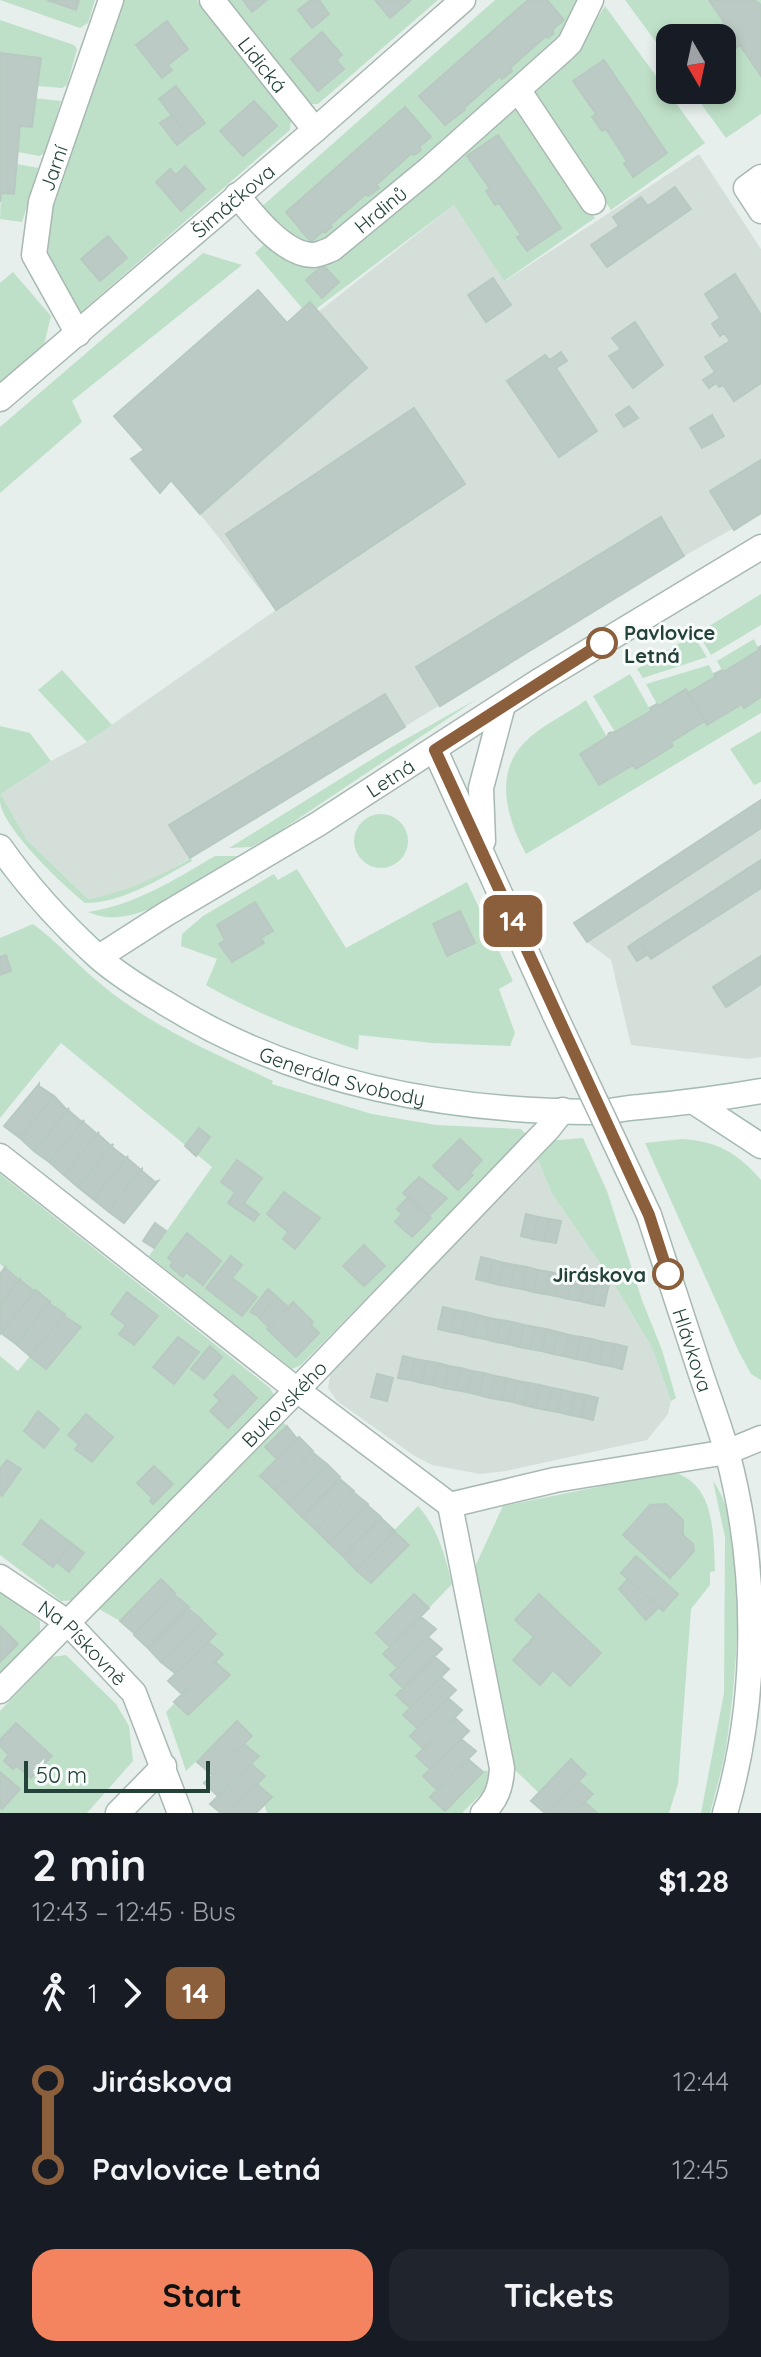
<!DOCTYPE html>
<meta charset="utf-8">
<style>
body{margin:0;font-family:Quicksand,sans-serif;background:#20242c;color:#f1f3f6;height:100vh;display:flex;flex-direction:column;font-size:30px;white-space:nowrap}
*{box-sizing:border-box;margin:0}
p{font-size:26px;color:#9ea1a6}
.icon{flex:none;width:44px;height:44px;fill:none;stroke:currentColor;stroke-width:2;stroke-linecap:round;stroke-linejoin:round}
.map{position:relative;height:1813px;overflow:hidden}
.side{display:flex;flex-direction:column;background:#171b24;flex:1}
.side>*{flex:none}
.badge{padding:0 16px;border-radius:12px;font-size:28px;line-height:52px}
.needle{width:52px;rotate:171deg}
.tools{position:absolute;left:656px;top:24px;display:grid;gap:16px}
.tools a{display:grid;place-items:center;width:80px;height:80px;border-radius:16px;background:#171b24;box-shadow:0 4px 12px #0003;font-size:40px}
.scale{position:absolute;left:24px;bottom:20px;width:186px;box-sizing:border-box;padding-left:8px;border:4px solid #24423a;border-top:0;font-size:22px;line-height:28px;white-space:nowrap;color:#24423a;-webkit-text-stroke:6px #f7fbf9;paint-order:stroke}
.map>.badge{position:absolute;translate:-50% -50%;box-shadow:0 0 0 4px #fff}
.legs{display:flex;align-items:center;gap:12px;height:88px;padding:0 32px;font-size:26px}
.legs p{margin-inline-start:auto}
.head{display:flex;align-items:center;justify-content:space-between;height:136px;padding:0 32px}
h1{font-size:44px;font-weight:700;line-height:60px}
.cta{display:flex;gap:16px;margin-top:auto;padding:16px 32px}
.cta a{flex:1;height:92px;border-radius:24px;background:#f4845f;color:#111;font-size:32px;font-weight:700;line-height:92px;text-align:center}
.cta a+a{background:#20242c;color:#f1f3f6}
ul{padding:0 32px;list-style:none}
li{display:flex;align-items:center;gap:28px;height:88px;font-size:30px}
li i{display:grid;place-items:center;width:12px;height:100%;margin:0 10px;background:currentColor}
li i::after{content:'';width:20px;height:20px;margin:-10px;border:6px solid;border-radius:50%;background:#171b24}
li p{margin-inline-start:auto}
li:first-child i{background:linear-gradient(#0000 50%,currentColor 0)}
li:last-child i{background:linear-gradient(currentColor 50%,#0000 0)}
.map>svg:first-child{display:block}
.built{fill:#d4dfda}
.green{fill:#bfe0c8}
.building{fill:#bbcac4;stroke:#b8c9c2;stroke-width:2}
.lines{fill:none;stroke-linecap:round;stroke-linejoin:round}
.minor-casing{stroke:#a8b8b2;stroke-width:27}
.tertiary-casing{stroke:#a8b8b2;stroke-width:27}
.secondary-casing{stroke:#a4bbb3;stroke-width:27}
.minor{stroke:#fff;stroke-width:24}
.tertiary{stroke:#fff;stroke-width:24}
.secondary{stroke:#fff;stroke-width:24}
.minor-bridge-casing{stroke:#a8b8b2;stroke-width:27;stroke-linecap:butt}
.minor-bridge{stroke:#fff;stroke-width:24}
.line-1-casing{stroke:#fff;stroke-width:18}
.line-1{stroke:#8b5e3c;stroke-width:12}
.stop-1-dot{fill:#fff;stroke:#8b5e3c;stroke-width:4}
.labels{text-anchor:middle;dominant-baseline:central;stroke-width:6;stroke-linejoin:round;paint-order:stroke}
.street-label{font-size:20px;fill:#24423a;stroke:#f7fbf9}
.stop-label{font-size:20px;font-weight:bold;fill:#24423a;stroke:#f7fbf9;text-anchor:start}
</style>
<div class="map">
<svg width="761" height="1813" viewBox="0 0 761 1813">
<rect width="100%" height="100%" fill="#e6efeb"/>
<path class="built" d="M699,154L761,249V513L684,556L190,858L154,879L115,893L88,899L27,840L1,794L51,761L87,742L276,610L200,514L367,368L318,312L454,205L505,281Z
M761,800V1057L748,1059L631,1045L611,960L587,942L574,923Z
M536,1155L552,1194L611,1279L652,1348L671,1401L668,1414L647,1440L506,1471L480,1474L432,1465L413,1455L337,1401L328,1388L331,1370Z"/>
<path class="green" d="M0,0H95L88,23L80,28Z
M119,0H197L291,118L290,130L80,313L68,301L46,257L45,221Z
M225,0H438L318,104H308Z
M495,0H577L566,34L332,243L305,247L259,209Z
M625,0H761V114L726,138L691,90H722V38H670V61Z
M605,6L705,143L611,210L533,95L577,50Z
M0,20L74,45L77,49L67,85L62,88L37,86L40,58L0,53Z
M35,98L61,101L45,153L39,156L18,152L21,126L32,127Z
M515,105L595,218L504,281L454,205L308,315L255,253L268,241L318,269Z
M17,164L39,168L22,222L0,219L1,193Z
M203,253L242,265L72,401L82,422L0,493V427Z
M13,272L51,316L44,345L0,382V283Z
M761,594V625L711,655L698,633Z
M693,635L707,657L643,678L637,669Z
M754,639L759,650L723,672L717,661Z
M709,665L715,677L688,693L658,706L646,684Z
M62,670L112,725L87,742L38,690Z
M630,674L651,711L615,732L593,696Z
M761,698V713L526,854C508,821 493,775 524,743C540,726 567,714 586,700L607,737L580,754L599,785L633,765L636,768L673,746L671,742L705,721L708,725L742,704L744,708Z
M477,699L271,837L251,847L229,848L390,748Z
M0,726L30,733L51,761L1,794L27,840L88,899C126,892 158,877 191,858L192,861C160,879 122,903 85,903C63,885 4,830 0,802C0,778 0,751 0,726Z
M761,731V782L754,785L730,749Z
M354 841a27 27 0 1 1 54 0a27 27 0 1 1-54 0Z
M215,856H237C197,881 136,934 88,912C135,905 174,880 215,856Z
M297,869L346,948L467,882L513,981L499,989L515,1033L510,1046L432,1043L359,1035L358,1050C305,1032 254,1013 206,985L217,959L181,946L182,934L203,916L274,874L278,880Z
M33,924C58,942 78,966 102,985C152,1027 214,1053 273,1081L272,1084L372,1114L436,1125L521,1129L527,1135L301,1365L292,1369L149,1256L212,1167L61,1043L0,1118V938Z
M583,1138L607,1191L642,1300L662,1350L676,1398L671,1401L652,1348L611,1279L552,1194L536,1155L548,1141Z
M682,1139C717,1141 738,1153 761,1180V1380L751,1374L738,1350L645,1143Z
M0,1174L270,1388L275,1397L76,1600L61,1601L0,1555V1356L18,1371L30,1356L46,1369L78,1327L0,1264Z
M281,1420L287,1426L277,1459L261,1476L356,1569L418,1506C438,1528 445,1556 452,1584L429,1608L414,1594L376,1634L391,1646L430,1770L494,1771L485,1790L462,1813H267L237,1722L186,1771L166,1712L215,1662L208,1642L215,1633L161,1579L120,1621L99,1609Z
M676,1473C716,1487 713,1535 715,1571L710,1572V1585L691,1609L678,1784L669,1813H589L571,1760L539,1793L515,1770L473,1571L503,1506L657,1475Z
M713,1481C751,1532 736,1678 727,1741C724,1765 716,1789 710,1813H701L724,1693L725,1537Z
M0,1591L40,1621V1638L0,1678Z
M66,1655L116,1704L129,1726L133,1761L87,1813H0V1711L52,1657Z"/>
<path class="building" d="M47,0H79L76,10Z
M243,0H267L252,12Z
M311,0H319L329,14L312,28L298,10Z
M375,0H411L390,18Z
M528,0H547L564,20L552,30L554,33L548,38L546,36L510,68L512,71L502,79L500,76L464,108L465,110L445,125L419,96Z
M709,0H754L761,5V76L740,45L736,48L726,33L730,31Z
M167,21L188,49L168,65L172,70L162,78L136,45Z
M322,32L342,55L336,60L344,69L318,91L291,59Z
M0,53L41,58L32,127L20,126L14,194L1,193L0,202Z
M604,60L667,153L633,177L624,163L627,161L606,129L602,131L592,117L596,114L573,81Z
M176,86L205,123L188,136L159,99Z
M254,101L277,126L243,156L220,131Z
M405,107L431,137L419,147L421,150L417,153L414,155L412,153L376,185L379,188L374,192L368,196L366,194L330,225L332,227L325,233L323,231L311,242L286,212Z
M172,115L188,136L177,145L160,123Z
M498,135L561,228L527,251L517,237L521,235L499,203L495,205L486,191L490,189L467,156Z
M185,166L205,189L181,211L156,182L170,169L176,175Z
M675,187L691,209L607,267L591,245L619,226L613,217L641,197L648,206Z
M108,236L127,258L100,281L81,259Z
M323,265L339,282L322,298L306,280Z
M735,274L761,315V383L734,401L723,385L719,387L716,383L709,388L703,380L715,372L705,357L730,341L724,333L720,336L712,324L720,318L705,294Z
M493,278L511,305L486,322L468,295Z
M258,290L287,323L310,302L367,368L200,514L171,480L160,493L131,459L144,450L114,416Z
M635,322L663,365L633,388L609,356L621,349L612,338Z
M561,352L567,361L556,368L597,431L559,457L507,381L545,355L550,360Z
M629,406L638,418L624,427L616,415Z
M414,408L465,484L276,610L226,534Z
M712,415L724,436L702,448L690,428Z
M761,460V513L734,530L710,491Z
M661,517L684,556L440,706L416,667Z
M761,646V697L744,708L742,704L707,725L688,693L715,677L714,674L722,670L723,672L759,650L758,648Z
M686,689L705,721L671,742L673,746L636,769L633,765L599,785L580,754L607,737L609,733L615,732L651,711L650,708L657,704L658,706Z
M385,694L405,727L190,858L169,825Z
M761,800V828L587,942L574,923Z
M761,860V888L651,959L638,940Z
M255,902L273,931L261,938L264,943L232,962L219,944L225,940L217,925Z
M460,911L475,943L447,956L433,924Z
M638,940L648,954L637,961L628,947Z
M6,955L11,971L0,975V957Z
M761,956V984L726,1007L713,987Z
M39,1084V1086L54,1096L20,1138L4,1126Z
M54,1096L67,1110L69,1108L34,1151L20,1138Z
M69,1108L68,1110L82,1122L84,1120L49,1162L34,1151Z
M84,1120L83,1122L97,1134L99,1132L64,1175L49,1162Z
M199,1128L210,1137L196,1156L185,1146Z
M99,1132L98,1134L111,1146L113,1144L78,1187L64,1175Z
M460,1139L482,1160L470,1173L473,1175L458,1190L433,1166Z
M113,1144L112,1147L126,1158L128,1156L93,1199L78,1187Z
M128,1156L127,1158L141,1170L142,1169L108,1211L93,1199Z
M237,1160L262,1178L244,1203L259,1214L254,1221L228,1203L235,1192L221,1182Z
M142,1169V1171L155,1182L158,1181L124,1223L108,1211Z
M419,1177L447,1198L429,1216L403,1193Z
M284,1192L320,1218L295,1249L283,1239L288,1232L267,1214Z
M409,1196L431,1218L412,1237L395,1222L402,1214L397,1209Z
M526,1214L538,1217L533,1239L521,1236Z
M538,1217L549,1219L544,1241L533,1239Z
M549,1219L561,1221L556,1243L544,1241Z
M155,1223L166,1231L154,1248L143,1241Z
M187,1233L221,1261L203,1285L186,1272L183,1277L170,1266L173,1262L168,1258Z
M364,1245L385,1266L364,1286L343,1266Z
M231,1256L242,1265L232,1278L257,1297L242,1316L206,1288Z
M481,1257L493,1260L488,1282L476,1279Z
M493,1260L504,1263L499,1285L488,1282Z
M504,1263L515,1265L511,1287L499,1285Z
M515,1265L527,1267L522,1289L511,1287Z
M6,1266L5,1268L19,1280L21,1278L0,1304V1274Z
M527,1267L538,1270L533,1292L522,1289Z
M538,1270L550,1272L545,1294L533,1292Z
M550,1272L561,1275L556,1296L545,1294Z
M561,1275L573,1277L568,1299L556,1296Z
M573,1277L585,1279L580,1301L568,1299Z
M21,1278L20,1280L34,1291L36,1290L1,1333L0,1304Z
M585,1279L596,1282L592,1304L580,1301Z
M596,1282L609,1284L604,1306L592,1304Z
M268,1289L276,1296L260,1317L250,1312Z
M36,1290L50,1302L16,1344L1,1333Z
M127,1292L158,1316L134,1345L119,1334L126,1325L111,1314Z
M276,1296L288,1307L269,1327L259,1318Z
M50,1302V1304L65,1314L30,1356L16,1344Z
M293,1302L313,1322L311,1325L319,1333L296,1357L267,1329Z
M443,1307L455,1310L451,1332L438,1329Z
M455,1310L466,1312L462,1334L451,1332Z
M466,1312L478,1315L473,1337L462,1334Z
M65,1314L64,1316L81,1327L46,1369L30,1356Z
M478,1315L489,1318L485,1339L473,1337Z
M489,1318L501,1320L496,1342L485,1339Z
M501,1320L512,1322L508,1344L496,1342Z
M512,1322L524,1325L519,1347L508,1344Z
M524,1325L535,1327L530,1349L519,1347Z
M535,1327L546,1329L542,1351L530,1349Z
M546,1329L558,1332L553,1354L542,1351Z
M558,1332L569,1335L564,1356L553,1354Z
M569,1335L581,1337L576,1359L564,1356Z
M178,1337L199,1352L174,1384L153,1367Z
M581,1337L592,1339L587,1361L576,1359Z
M592,1339L603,1342L599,1364L587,1361Z
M603,1342L615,1344L610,1366L599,1364Z
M615,1344L627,1347L622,1369L610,1366Z
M210,1346L222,1357L204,1379L191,1369Z
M403,1356L415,1359L410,1380L398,1378Z
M415,1359L426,1361L422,1383L410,1380Z
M426,1361L438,1363L433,1385L422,1383Z
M438,1363L449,1366L444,1388L433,1385Z
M449,1366L461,1368L456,1390L444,1388Z
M461,1368L472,1371L467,1392L456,1390Z
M472,1371L484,1373L479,1395L467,1392Z
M484,1373L495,1376L490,1398L479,1395Z
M377,1374L393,1378L387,1401L371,1397Z
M233,1375L257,1398L238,1418L214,1395Z
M495,1376L506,1378L502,1400L490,1398Z
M506,1378L518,1381L513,1402L502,1400Z
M518,1381L529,1383L524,1405L513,1402Z
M529,1383L540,1385L536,1408L524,1405Z
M540,1385L552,1388L547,1410L536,1408Z
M552,1388L563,1390L558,1412L547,1410Z
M563,1390L575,1393L570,1415L558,1412Z
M575,1393L586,1395L581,1417L570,1415Z
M586,1395L598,1398L593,1420L581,1417Z
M220,1401L238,1418L228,1428L210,1411Z
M38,1411L59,1429L44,1448L24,1431Z
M86,1414L113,1437L92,1462L75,1449L79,1444L68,1435Z
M287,1426L297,1439L277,1459L265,1447Z
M299,1437L313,1451L275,1490L260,1476Z
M312,1452L327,1464L289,1504L275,1490Z
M7,1460L21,1469L2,1496L0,1494V1469Z
M327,1464L340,1477L302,1517L289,1504Z
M154,1466L173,1484L153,1504L150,1501L152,1498L137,1483Z
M340,1479L354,1491L316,1530L302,1517Z
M353,1492L368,1504L329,1543L316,1530Z
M666,1504L683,1520V1535L693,1544L694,1551L670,1578L623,1535L650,1505Z
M367,1505L381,1517L343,1556L329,1543Z
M381,1518L395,1531L356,1570L343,1556Z
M41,1520L71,1543L53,1567L23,1544Z
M394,1531L409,1545L371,1583L356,1570Z
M71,1543L84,1553L69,1572L57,1562Z
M636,1556L678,1594L663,1611L621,1573Z
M161,1579L175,1593L135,1634L120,1621Z
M628,1579L659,1607L646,1620L619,1589Z
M174,1594L189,1607L148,1648L134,1635Z
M414,1594L429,1608L390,1647L376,1633Z
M539,1594L601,1653L570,1686L553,1670L540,1685L513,1660L534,1637L515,1620Z
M188,1608L202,1620L161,1662L148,1648Z
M421,1617L436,1629L397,1667L383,1654Z
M202,1621L216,1634L176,1674L161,1662Z
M0,1626L18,1644L0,1662Z
M428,1637L442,1649L403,1688L390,1675Z
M208,1642L223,1654L182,1694L168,1681Z
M435,1657L449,1669L410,1708L396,1695Z
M215,1662L230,1675L188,1715L174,1702Z
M441,1677L456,1690L417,1728L403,1715Z
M448,1698L462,1710L424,1749L410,1736Z
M455,1718L469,1731L430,1769L416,1756Z
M237,1721L252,1736L212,1775L197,1762Z
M16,1723L52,1756L31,1778L17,1766L13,1769L4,1761L9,1755L0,1746V1740Z
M461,1739L476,1751L437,1790L423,1776Z
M244,1744L259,1756L218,1796L204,1783Z
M468,1759L483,1772L445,1811L430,1797Z
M571,1759L586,1774L545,1813L531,1801Z
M251,1764L265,1776L228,1813H221L210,1804Z
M0,1772L20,1789L2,1809L0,1807Z
M578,1781L593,1794L573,1813H546Z
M257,1784L272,1797L256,1813H228Z
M585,1802L597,1813H573Z"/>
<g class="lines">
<defs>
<g id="minor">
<path id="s1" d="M212,0L315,130"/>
<path d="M519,91L593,202"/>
<path d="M761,177L746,188L761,211"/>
<path id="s2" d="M237,195C253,215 284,255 313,255C318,255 327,251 332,249L429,169L564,49L570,43L591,0"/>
<path id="s3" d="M78,334L34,255L41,202L111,0"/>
<path id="s4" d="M0,399L315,130L463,0"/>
<path d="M435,750L555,1015"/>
<path d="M483,841L481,788L503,705"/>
<path d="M0,1156L297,1390L450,1505L555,1480L727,1452L761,1438"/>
<path id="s5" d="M649,1215C666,1267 683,1319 700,1371C709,1398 719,1425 727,1452C758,1567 759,1698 725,1813"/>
<path d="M450,1505L502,1768C501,1787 497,1799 483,1813"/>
<path id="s6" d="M0,1577L67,1622L134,1693L180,1813"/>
<path id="s7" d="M0,1691L297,1390L548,1129L563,1110"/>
<path d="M118,1813L164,1766"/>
</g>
<g id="tertiary">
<path id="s8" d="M99,957L166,914L318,824L539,681L761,547"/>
</g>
<g id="secondary">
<path id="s9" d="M0,847C28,887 61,923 97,956C116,973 140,988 162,1001C290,1082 442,1111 592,1112C608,1112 625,1108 640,1107C681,1103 721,1098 761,1091"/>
<path d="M694,1102L761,1146"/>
</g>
</defs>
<use href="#minor" class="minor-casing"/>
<use href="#tertiary" class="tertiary-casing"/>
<use href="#secondary" class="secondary-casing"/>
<use href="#minor" class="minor"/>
<use href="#tertiary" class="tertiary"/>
<use href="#secondary" class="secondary"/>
<defs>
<path id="minor-bridge" d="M555,1015L649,1215"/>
</defs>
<use href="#minor-bridge" class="minor-bridge-casing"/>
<use href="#minor-bridge" class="minor-bridge"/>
</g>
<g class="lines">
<defs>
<path id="line-1" d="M602,643L435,750L649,1215L668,1274"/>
</defs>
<use href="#line-1" class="line-1-casing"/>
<use href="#line-1" class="line-1"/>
</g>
<g class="stop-1-dot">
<circle cx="602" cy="643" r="14"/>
<circle cx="668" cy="1274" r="14"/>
</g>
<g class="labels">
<g class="street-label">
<text stroke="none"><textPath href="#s1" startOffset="82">Lidická</textPath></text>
<text stroke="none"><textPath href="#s3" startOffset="180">Jarní</textPath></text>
<text stroke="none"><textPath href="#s4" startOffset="306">Šimáčkova</textPath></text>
<text stroke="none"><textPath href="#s2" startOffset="182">Hrdinů</textPath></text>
<text stroke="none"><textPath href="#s8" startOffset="342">Letná</textPath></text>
<text stroke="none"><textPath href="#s9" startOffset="422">Generála Svobody</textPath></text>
<text stroke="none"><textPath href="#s5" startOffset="142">Hlávkova</textPath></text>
<text stroke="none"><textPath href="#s7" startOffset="404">Bukovského</textPath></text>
<text stroke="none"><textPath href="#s6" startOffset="106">Na Pískovně</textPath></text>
</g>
<g class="stop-label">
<text x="624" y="632">Pavlovice<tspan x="624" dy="23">Letná</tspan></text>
<text x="646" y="1274" text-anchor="end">Jiráskova</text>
</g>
</g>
</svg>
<div class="tools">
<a><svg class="needle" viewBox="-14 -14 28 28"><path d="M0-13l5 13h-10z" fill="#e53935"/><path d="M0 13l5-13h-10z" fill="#9ea1a6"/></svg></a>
</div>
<div class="scale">50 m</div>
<b class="badge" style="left:513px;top:921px;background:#8b5e3c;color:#fff">14</b>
</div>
<section class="side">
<div class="head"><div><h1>2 min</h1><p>12:43 – 12:45 · Bus</p></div><b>$1.28</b></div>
<div class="legs"><svg class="icon" aria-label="walk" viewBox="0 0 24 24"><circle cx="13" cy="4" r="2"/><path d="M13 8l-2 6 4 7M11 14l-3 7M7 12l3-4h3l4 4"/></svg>1<svg class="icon" aria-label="forward" viewBox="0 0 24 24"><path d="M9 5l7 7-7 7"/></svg><b class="badge" style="background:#8b5e3c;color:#fff">14</b></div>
<ul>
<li><i style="color:#8b5e3c"></i><b>Jiráskova</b><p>12:44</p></li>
<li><i style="color:#8b5e3c"></i><b>Pavlovice Letná</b><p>12:45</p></li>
</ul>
<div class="cta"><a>Start</a><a>Tickets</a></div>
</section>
